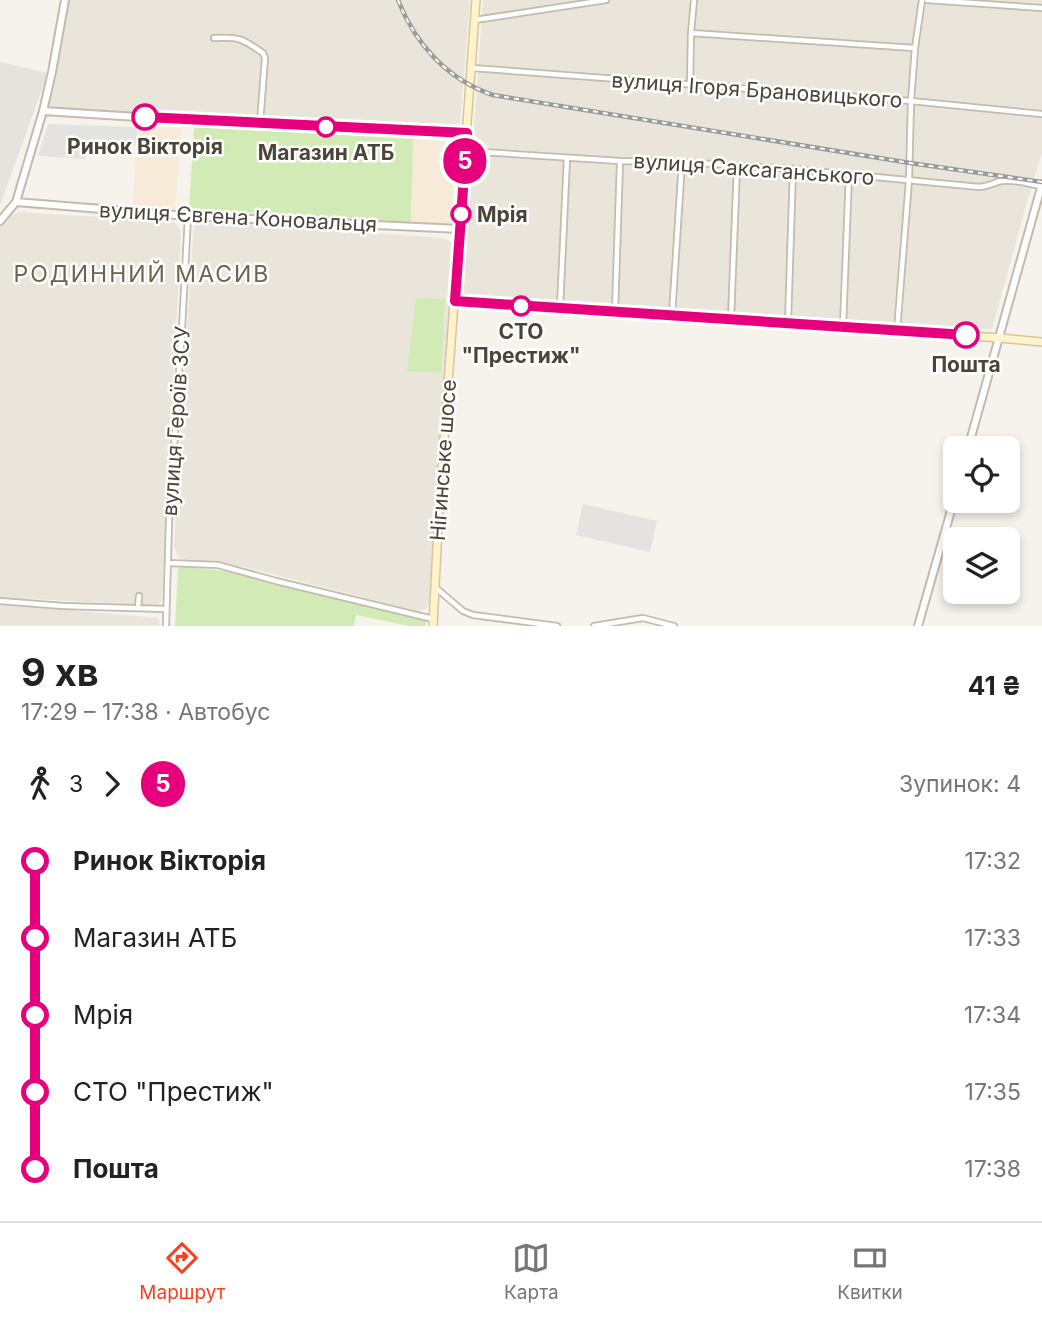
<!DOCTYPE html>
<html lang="uk">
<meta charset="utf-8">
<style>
body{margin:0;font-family:Inter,sans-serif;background:#f2f2f2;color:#222;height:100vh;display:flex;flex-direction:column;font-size:26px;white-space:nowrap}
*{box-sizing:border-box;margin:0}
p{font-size:23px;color:#767676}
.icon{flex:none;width:38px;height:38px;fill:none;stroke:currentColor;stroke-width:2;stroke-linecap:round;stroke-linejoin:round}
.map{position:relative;height:626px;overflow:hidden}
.details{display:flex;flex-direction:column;background:#fff;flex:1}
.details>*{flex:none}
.badge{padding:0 14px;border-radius:23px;font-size:24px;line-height:46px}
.tools{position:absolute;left:943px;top:436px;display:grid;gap:14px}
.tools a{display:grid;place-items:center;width:77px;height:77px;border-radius:10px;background:#fff;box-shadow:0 4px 10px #0003;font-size:35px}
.map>.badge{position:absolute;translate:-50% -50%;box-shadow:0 0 0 4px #fff}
.legs{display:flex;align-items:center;gap:10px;height:77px;padding:0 21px;font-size:23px}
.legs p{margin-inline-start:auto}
.overview{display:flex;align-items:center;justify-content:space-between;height:119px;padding:0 21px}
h1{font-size:38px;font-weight:700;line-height:52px}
ul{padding:0 21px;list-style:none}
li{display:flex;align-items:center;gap:24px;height:77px;font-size:26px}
li i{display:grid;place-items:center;width:10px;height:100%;margin:0 9px;background:currentColor}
li i::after{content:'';width:18px;height:18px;margin:-9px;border:5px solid;border-radius:50%;background:#fff}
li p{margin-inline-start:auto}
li:first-child i{background:linear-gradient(#0000 50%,currentColor 0)}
li:last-child i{background:linear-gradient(currentColor 50%,#0000 0)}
.tab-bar{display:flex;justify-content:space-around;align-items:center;height:98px;border-top:2px solid #e0e0e0;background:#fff;font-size:19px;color:#767676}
.tab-bar a{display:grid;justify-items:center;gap:4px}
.tab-bar .on{color:#fc3f1d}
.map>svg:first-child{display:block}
.residential{fill:#eae5da}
.commercial{fill:#f7ead8}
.industrial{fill:#e6e2dd}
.green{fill:#d2eab5}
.parking{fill:#e5e3e0}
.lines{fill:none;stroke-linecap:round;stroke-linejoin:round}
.minor-casing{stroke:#c2bbae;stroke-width:8}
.tertiary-casing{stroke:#c2bbae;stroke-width:10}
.secondary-casing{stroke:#d6c79b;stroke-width:10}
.minor{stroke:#fff;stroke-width:4.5}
.tertiary{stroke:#fff;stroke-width:6}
.secondary{stroke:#fff3cd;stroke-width:7}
.rail-casing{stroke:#9a9a9a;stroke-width:4.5}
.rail{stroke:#fff;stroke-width:2;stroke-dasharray:5;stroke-linecap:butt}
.line-1-casing{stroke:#fff;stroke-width:16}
.line-1{stroke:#e6007e;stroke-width:10}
.stop-1-dot{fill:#fff;stroke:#e6007e;stroke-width:3.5}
.labels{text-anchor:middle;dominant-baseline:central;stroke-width:5;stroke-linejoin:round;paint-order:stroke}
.street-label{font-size:21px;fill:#4b4439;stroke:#fff}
.stop-label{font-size:21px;font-weight:bold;fill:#4b4439;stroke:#fff}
.neighbourhood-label{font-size:23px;letter-spacing:2px;fill:#6e6250;stroke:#fff}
</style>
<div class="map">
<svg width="1042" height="626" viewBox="0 0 1042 626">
<rect width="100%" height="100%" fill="#f6f3ec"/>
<path class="residential" d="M70,0H470L460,123L457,128L453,130L51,109L47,105L63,23Z
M483,0H1042V153L1032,184L992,329L612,310L462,295Z
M18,212L165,221L175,223L181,230L162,599L161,602L157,606L0,597V225L7,218Z
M202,221L442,238L447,239L452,245L453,249L440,460L430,601L427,608L418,611L240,566L186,561L178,557L174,546L193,232L197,222Z
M0,604L158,618L160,626H0Z"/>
<path class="commercial" d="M137,127L181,128L175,209L133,206Z
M413,139L457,143L450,224L411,222Z"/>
<path class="industrial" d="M0,62L48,73L0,205Z"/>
<path class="green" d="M194,127L413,139L411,222L189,209Z
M416,298L445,299L441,373L407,371Z
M186,567L224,571L426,620V626H410L356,615L354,626H175L178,568Z"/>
<path class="parking" d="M48,124L137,127V145L86,143L85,159L38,156Z
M583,504L657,521L650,552L576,535Z"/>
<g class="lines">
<defs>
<path id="minor" d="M927,0L1042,8
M475,20L606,0
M691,33L915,48
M214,38C240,37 241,38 263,53L265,58L260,123
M472,68L911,101L1042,114
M690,85L691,33L694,0
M466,151L620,161L682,162L793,169L979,187C987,187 993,183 1001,181C1014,179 1029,184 1041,186
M560,308L567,158
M615,312L620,161
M672,315L682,162
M731,319L737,166
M788,322L793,169
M843,326L849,174
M897,331L909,180L911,101L915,48L922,0
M168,563L218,565L276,581L433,619
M436,588L463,611L473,615L557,626
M0,601L63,606L166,609
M138,608L139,596
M166,626L169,522L182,328L188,216
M594,626L643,618L674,626"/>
<path id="tertiary" d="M43,111L185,120L467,133
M16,202L188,216L460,229
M0,221L16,202L43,111L52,72L65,0
M968,448L1042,184
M918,626L956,493"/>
<path id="secondary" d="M455,301L788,323L1000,338L1042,342
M433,626L439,508L476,0"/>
</defs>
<use href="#minor" class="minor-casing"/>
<use href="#tertiary" class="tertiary-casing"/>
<use href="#secondary" class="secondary-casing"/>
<use href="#minor" class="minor"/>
<use href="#tertiary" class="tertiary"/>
<use href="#secondary" class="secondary"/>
<defs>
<path id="rail" d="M398,0C415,44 448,80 493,95L910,163L1042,182"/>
</defs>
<use href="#rail" class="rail-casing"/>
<use href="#rail" class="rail"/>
</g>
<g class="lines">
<defs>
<path id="line-1" d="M145,117L467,133L455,301L966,335"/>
</defs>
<use href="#line-1" class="line-1-casing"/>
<use href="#line-1" class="line-1"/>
</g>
<g class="stop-1-dot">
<circle cx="145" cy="117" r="12"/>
<circle cx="326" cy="127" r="9"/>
<circle cx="461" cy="214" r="9"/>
<circle cx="521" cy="306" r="9"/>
<circle cx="966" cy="335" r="12"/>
</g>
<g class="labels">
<g class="street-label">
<text transform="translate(757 90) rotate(4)">вулиця Ігоря Брановицького</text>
<text transform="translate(754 169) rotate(4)">вулиця Саксаганського</text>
<text transform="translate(238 217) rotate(3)">вулиця Євгена Коновальця</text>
<text transform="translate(176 421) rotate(-86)">вулиця Героїв ЗСУ</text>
<text transform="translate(443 460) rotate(-86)">Нігинське шосе</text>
</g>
<g class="stop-label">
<text x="145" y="146">Ринок Вікторія</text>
<text x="326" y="152">Магазин АТБ</text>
<text x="477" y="214" text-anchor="start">Мрія</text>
<text x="521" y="331">СТО<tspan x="521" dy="24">"Престиж"</tspan></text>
<text x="966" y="364">Пошта</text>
</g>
<g class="neighbourhood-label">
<text x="142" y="274">РОДИННИЙ МАСИВ</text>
</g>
</g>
</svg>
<div class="tools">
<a><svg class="icon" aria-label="locate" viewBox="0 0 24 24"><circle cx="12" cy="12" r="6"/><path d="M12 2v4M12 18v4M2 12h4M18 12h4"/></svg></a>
<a><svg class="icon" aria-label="layers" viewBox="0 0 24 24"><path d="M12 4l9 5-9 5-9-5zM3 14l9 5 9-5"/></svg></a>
</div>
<b class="badge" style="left:465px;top:161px;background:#e6007e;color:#fff">5</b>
</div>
<section class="details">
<div class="overview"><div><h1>9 хв</h1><p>17:29 – 17:38 · Автобус</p></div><b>41 ₴</b></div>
<div class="legs"><svg class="icon" aria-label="walk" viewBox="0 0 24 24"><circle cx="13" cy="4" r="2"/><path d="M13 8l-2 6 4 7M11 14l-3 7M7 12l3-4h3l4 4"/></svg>3<svg class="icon" aria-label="forward" viewBox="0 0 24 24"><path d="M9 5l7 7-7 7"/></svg><b class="badge" style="background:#e6007e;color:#fff">5</b><p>Зупинок: 4</p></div>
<ul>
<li><i style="color:#e6007e"></i><b>Ринок Вікторія</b><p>17:32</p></li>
<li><i style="color:#e6007e"></i><span>Магазин АТБ</span><p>17:33</p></li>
<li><i style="color:#e6007e"></i><span>Мрія</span><p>17:34</p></li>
<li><i style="color:#e6007e"></i><span>СТО &quot;Престиж&quot;</span><p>17:35</p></li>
<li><i style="color:#e6007e"></i><b>Пошта</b><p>17:38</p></li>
</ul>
</section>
<nav class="tab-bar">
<a class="on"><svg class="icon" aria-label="directions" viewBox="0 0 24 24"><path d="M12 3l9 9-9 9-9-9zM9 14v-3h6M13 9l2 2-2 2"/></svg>Маршрут</a>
<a><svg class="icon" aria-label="map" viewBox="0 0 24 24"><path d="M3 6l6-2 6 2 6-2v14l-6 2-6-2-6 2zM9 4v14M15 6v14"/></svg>Карта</a>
<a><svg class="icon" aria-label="tickets" viewBox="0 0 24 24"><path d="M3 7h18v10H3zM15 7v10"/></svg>Квитки</a>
</nav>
